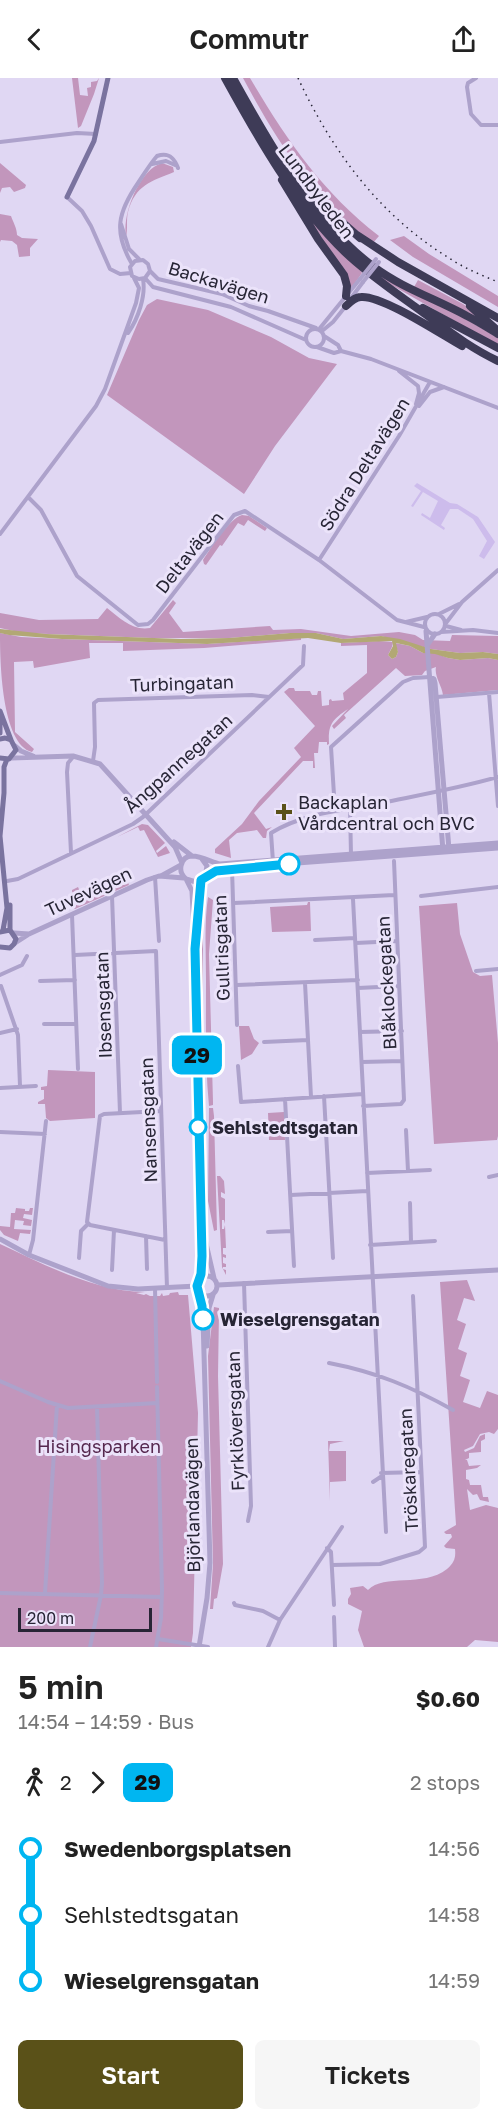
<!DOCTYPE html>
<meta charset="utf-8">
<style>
body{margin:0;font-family:"Golos Text",sans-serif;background:#f6f6f6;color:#222;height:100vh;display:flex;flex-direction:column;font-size:22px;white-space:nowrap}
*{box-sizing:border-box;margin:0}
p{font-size:20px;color:#767676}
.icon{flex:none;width:33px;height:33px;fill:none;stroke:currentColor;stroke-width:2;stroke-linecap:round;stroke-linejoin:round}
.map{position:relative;height:1569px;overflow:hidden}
.side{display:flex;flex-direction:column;background:#fff;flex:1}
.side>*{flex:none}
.badge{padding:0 12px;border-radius:9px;font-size:21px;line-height:39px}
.scale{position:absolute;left:18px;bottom:15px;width:134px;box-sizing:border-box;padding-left:6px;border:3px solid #272535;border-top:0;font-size:16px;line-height:21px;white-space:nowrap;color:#272535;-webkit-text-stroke:4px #ebe3fa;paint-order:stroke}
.map>.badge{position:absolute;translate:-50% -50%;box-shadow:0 0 0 3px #fff}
.legs{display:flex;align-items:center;gap:9px;height:66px;padding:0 18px;font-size:20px}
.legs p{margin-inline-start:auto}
.headline{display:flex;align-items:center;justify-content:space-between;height:102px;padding:0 18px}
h1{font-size:33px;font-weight:600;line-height:45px}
.action{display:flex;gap:12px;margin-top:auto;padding:12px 18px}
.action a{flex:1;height:69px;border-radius:9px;background:#5a5118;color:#fff;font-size:24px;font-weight:600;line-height:69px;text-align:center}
.action a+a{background:#f6f6f6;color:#222}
ul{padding:0 18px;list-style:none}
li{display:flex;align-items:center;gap:21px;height:66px;font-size:22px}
li i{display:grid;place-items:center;width:9px;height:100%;margin:0 8px;background:currentColor}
li i::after{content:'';width:15px;height:15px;margin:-8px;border:4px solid;border-radius:50%;background:#fff}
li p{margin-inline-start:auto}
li:first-child i{background:linear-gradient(#0000 50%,currentColor 0)}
li:last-child i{background:linear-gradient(currentColor 50%,#0000 0)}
header{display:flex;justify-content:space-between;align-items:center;height:78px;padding:0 18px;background:#fff;font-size:27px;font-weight:600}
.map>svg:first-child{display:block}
.green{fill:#c296bc}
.plaza{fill:#cdbcec}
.water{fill:#b2a874}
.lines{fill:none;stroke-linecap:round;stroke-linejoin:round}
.minor{stroke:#ada2cb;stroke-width:4}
.tertiary{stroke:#ada2cb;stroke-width:5}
.secondary{stroke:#7a739f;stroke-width:5}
.motorway{stroke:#3e3b57;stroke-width:8}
.rail{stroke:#272535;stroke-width:1.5;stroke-dasharray:1.5 4.5;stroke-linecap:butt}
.minor-bridge{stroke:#ada2cb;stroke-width:4}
.line-1-casing{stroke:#fff;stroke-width:14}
.line-1{stroke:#00b6f1;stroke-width:9}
.poi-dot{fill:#5a5118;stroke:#ebe3fa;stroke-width:2}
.stop-1-dot{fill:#fff;stroke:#00b6f1;stroke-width:3}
.labels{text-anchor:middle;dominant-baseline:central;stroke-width:6;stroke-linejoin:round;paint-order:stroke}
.street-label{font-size:18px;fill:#272535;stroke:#ebe3fa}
.poi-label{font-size:18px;fill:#272535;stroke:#ebe3fa;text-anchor:start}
.stop-label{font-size:18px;font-weight:bold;fill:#272535;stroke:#ebe3fa;text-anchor:start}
.park-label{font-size:18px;fill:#55274e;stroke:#ebe3fa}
</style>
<header><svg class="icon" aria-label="back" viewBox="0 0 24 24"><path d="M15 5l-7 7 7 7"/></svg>Commutr<svg class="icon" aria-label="share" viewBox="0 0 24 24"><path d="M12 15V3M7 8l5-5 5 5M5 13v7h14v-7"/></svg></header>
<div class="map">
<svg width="498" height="1569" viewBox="0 0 498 1569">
<rect width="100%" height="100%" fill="#e0d7f3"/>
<path class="green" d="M72,0H78L80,17L88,18L87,10L91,9V4L97,3L99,0L94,16L81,48L78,50Z
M243,0H250C286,61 322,114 379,158L373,165C315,124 275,60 243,0Z
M0,85L26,107L25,110L14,114L10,109L2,110L0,115Z
M162,85L173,89L174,94C152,103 135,107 128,134C126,142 128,151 126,158C122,136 140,91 162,85Z
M303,130L361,192L362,195L350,212Z
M0,136L11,138C13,144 17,150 17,157L22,160L38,161L30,170V178L19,179L17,167L12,163L1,162L0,164Z
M404,158L429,176L498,218V229L413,179L390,162Z
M382,199L454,234L498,260V268L381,201Z
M418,202L463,226L479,237L477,239L414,209Z
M157,221L208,232L271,259L309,280L337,286L275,368L244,416L107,317L139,242L147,227Z
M242,437L249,438L267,450L265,453L248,442L244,448L238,445L222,468L220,467L206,487L204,486L203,482C211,470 229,441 242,437Z
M173,522L176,525L169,535L183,554L270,548L273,552L301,551L351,558L399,554L415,557L423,562L450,563L452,557L498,558V576L483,574L460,575L431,571L381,558L343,561L316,555H290L229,560H152L23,555L0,550V535L39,542L98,541L107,530C120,540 132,553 150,550Z
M0,555L21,559L62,561L207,566L301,560V562L204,570L123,573V565H89L90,580L34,590L33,583L14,584L15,654L34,671L32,674C1,666 0,581 0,555Z
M379,563L393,564L392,569L388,577L392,581L396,579L398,574L395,565L410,568L423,575H435L448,580L460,582L488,580L498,582V612L443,617C442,608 434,598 436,589L425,593L422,597L405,598L396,590L344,637L346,640L334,651L332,648L348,631C332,642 328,646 329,666L327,667V664H319L318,675H314L315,690H313V683H303L254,735L266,751L272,749L267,753L266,760H263L257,752L237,755L229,762L231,780L215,775V771L242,746L259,723L301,679L294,670L315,648L284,614L289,610H294L295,613H310L312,617H317L318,613H321L322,628L329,627V622L331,621L332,623L344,622L343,615L367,595V567L341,568V565Z
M142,746L148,747L165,765L156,773L157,775L166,768L170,775L158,779L144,752L140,753L138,749L117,759Z
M125,797L129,807L75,831L73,830L72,812L78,809L81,816Z
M202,817H205L203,835V995L205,1029H201L200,837Z
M208,819L213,822L209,876L213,1024V1027L209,1028C205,987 206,945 206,903C206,875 204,846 208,819Z
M308,824H310L311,853L272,854L270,829L307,827Z
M457,825L460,856L473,894L480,898L492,897L498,965V1058L497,1062L434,1066L419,828Z
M239,948H249L254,961L259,965L252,976L241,982Z
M48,992L95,994V1040L50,1043L46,1040L45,1026H38V1024L44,1021V1012H41V1009L47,1008Z
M209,1030H213L214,1038L217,1152L214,1153L208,1123Z
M284,1034L285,1062H269L268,1035Z
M217,1098H220L224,1103L225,1116L221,1114V1119L225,1121V1146L224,1142H222V1151H224L225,1147L226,1170H223V1176L226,1177V1180L223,1179V1185L226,1186V1189H223V1191L226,1192V1197L222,1189Z
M16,1130L25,1131V1133H29L30,1130H33L32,1137L24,1136L23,1140L32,1142L31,1148L23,1147L24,1143L15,1142L14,1151L31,1152L30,1156L20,1155L18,1163L4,1157L0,1152V1148L10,1149L11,1135H15Z
M0,1166C43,1186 96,1214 145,1214L136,1215L144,1217L146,1216L150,1218H160L162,1215L163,1218L169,1217L170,1215L178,1214L179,1217H188L198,1335L193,1555L191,1569H0Z
M467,1202L475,1223L464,1220L457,1242L466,1246L458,1271L467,1275L460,1298L470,1302L463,1324L480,1330L487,1313L498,1317V1351L494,1356L489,1354L480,1356L473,1368L464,1372L465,1374L474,1370L480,1358L485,1356V1361L481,1363V1374L469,1375V1380L465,1382H467L469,1388L481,1387L477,1390L466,1392V1401L469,1402L470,1407H481L483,1419H488L489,1424L480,1422L477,1416L473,1417L467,1411L470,1432L486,1427L498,1430V1564L475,1562L467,1569H364L358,1552L362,1533L348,1526V1521L351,1516L350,1510L363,1508L368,1512C384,1495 423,1510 447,1491C454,1485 456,1480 455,1471L446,1470L444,1468L452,1459L451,1456H446L444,1454L456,1447L440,1204Z
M214,1229L219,1230V1232L218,1298L223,1486L217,1520L214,1521L213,1531H210L213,1486L208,1278Z
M328,1363H344L330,1366L329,1373H346V1403L330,1404V1423Z"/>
<path class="plaza" d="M417,405L450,425L457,426L478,439L495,464L484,481L479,478L487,463L473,441L458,431H450L441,447L445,450L444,452L421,437L422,435L430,440L438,423L423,414L413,429L411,428L421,413L414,408Z"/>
<path class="water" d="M0,551L46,556L181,561L229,560L290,555H316L343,561L381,558L400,561L431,571L460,575L483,574L498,576V582L488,580L460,582L448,580L435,576L423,575L410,568L396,565L398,574L396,579L392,581L388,577L393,568L392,563L341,565L308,560L207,566L62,561L9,557L0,555Z"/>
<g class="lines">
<path class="minor" d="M476,0L468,5L467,9L471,36L481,47H498
M0,64L77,55L96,56
M152,86L166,83L175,87
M67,119L82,133L91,148L110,191L120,196L131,195
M121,146L129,171L139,181
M132,186C113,154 118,134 138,105C144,96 150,86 157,78C168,74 174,79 178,90
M150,193L145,200L139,201L132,198L130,189L135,183L143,182L148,186L150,193L158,201L222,216L249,228L268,233L316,250
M145,200L153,209L231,229L306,262
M351,220L363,204
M320,250L360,201
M306 260a9 9 0 1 1 18 0a9 9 0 1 1-18 0Z
M322,253L333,244L345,229
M128,255C138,241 146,218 143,201
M324,258L338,267L341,273
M317,269L334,275L341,273L371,281L498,330
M399,293L418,308L419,315L416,326
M419,328L430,314L444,309
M28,419L41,432L77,498L138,547L148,546L153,542L234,437L245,433L319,482L397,542L424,549
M0,456L96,328L105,311L136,225L139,210L134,200
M319,482L399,358L430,304
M425 546a10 10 0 1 1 20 0a10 10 0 1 1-20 0Z
M439,536L459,526
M406,544L427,539
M446,545L462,524L498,492
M446,548L461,552
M441,554L473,552L498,555
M489,615L498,728
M437,619L498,614
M93,683L95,669L94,625L98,622L252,617L269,619
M350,730L351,777
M335,733L331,669L403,604L413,600L430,599
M71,775L67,694L68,685L73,679
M273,784L271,755C303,735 345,732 381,725C420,717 460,710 498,699
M232,791L237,947
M155,799L159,863
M7,803L18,801L133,746L143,739L303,587L304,568
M112,818L120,1035
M421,818L498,809
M353,821L386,1454
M234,825L394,817
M72,837L78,991
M315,862L355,860
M356,865L397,863
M75,877L156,873L167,1210
M476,893L498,891
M0,897L22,887L27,878
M40,903L75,902
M305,905L311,1019
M237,907L358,902
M1,908L18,957L20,1008
M358,910L399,908
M44,946H76
M360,954L402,953
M0,955L17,951
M264,964L308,962
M362,984L402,983
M238,988L241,1024L363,1016
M0,1010L36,1008
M324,1018L333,1180
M285,1021L294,1188
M363,1028L401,1026L404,1022L394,783
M161,1033L104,1036L100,1038L87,1144L90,1147L165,1162
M406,1052L408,1093
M0,1054L45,1056
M367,1095L430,1092
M489,1099L498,1097
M291,1117L367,1113
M410,1125L411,1164
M268,1154L292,1153
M146,1158L147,1191
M370,1167L435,1163
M29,1177L33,1162L46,1043
M79,1180L81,1153L88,1146
M112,1192L114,1152
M244,1205L251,1428L248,1443
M155,1210L157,1304
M329,1285C376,1294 412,1309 453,1332
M0,1303L48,1324L68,1330L157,1325
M381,1395L421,1394
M373,1404L382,1398
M327,1470L331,1474L334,1527
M332,1487L380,1486L419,1474L425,1469L413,1218
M0,1515L162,1519
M45,1515L57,1327
M234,1525L235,1527L263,1533L280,1542
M334,1539L335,1569
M158,1561L208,1569
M90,1569L101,1517L102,1505L97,1329
M156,1569L161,1540L162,1512L157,1309
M268,1569L280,1542L342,1449"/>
<path class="tertiary" d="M426,553L443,773
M428,566L435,556
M430,599L434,601L435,605L449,771
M15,668L21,673L33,678
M11,680L73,678L100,686L175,769L182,785
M174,764L192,778
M202,781L207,788L205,799L196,804L186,801C182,797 180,794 181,788C185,768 209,784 220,786L498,765
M161,798L181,787
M204,800L216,793L245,789L498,770
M187,803L192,813L195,871L200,1153L202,1178L200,1201
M14,855L29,856
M196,860L198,823L201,802
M15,865L29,856L147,802L159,798L184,800
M202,1148L214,1200
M0,1161L29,1177L108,1208L138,1211L197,1208
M197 1208a10 10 0 1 1 20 0a10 10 0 1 1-20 0Z
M218,1207L498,1192
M207,1268L209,1230L213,1217
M199,1569L207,1520L210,1485L203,1241L200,1215"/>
<path class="secondary" d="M67,119L94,63L108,0
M0,633L11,662
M0,655V636
M0,661L5,660L11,662L16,672L9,681L0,680
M10,827V852
M3,852L7,830L0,758L4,715V689L7,681
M0,854L10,852L16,861L14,866L10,870L0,869"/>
<path class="motorway" d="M225,0C258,60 295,126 345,174C368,196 395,214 421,233C446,251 470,270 498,283
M233,0C269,65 313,144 374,189C402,210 436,221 467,238C477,243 488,250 498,256
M298,99L343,145L360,160
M282,102L318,161L344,197L347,208L346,218
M357,157L398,184L498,240
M346,228C350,224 355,219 361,219C382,217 442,257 462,268
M470,228L497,252
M423,230L498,270"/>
<path class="rail" d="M298,0C332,73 379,137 449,180C464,190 481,197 498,204"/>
<path class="minor-bridge" d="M360,201L376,181
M363,204L379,184"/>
</g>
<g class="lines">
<defs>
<path id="line-1" d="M203,1241L202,1228L197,1208L201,1196L202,1178L195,871L201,802L216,793L289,786"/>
</defs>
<use href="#line-1" class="line-1-casing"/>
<use href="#line-1" class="line-1"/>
</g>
<path class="poi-dot" d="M281 725h6v6h6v6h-6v6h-6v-6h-6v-6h6z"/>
<g class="stop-1-dot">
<circle cx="289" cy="786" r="10"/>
<circle cx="198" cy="1049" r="8"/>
<circle cx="203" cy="1241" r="10"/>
</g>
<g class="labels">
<g class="street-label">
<text transform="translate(317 113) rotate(53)">Lundbyleden</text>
<text transform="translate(219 204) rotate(17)">Backavägen</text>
<text transform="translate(364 386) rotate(-58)">Södra Deltavägen</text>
<text transform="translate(189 474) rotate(-52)">Deltavägen</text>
<text transform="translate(182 605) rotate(-2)">Turbingatan</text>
<text transform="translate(178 685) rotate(-42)">Ångpannegatan</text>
<text transform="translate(88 813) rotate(-25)">Tuvevägen</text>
<text transform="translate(221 870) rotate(-92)">Gullrisgatan</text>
<text transform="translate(386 905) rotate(-93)">Blåklockegatan</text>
<text transform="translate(103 927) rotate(-92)">Ibsensgatan</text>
<text transform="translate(148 1042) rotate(-92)">Nansensgatan</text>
<text transform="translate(235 1343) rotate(-92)">Fyrklöversgatan</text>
<text transform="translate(408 1392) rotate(-93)">Tröskaregatan</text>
<text transform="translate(192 1427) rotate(-91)">Björlandavägen</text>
</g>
<g class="poi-label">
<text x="298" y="724">Backaplan<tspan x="298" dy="21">Vårdcentral och BVC</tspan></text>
</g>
<g class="stop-label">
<text x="212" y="1049">Sehlstedtsgatan</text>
<text x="220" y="1241">Wieselgrensgatan</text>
</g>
<g class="park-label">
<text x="99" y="1368">Hisingsparken</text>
</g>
</g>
</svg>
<div class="scale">200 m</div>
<b class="badge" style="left:197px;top:977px;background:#00b6f1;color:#111">29</b>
</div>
<section class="side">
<div class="headline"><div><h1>5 min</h1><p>14:54 – 14:59 · Bus</p></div><b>$0.60</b></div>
<div class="legs"><svg class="icon" aria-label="walk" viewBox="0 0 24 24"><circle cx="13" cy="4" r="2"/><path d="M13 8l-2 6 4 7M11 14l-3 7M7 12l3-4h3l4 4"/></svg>2<svg class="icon" aria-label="forward" viewBox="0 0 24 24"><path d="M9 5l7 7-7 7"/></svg><b class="badge" style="background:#00b6f1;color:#111">29</b><p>2 stops</p></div>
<ul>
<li><i style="color:#00b6f1"></i><b>Swedenborgsplatsen</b><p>14:56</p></li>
<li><i style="color:#00b6f1"></i><span>Sehlstedtsgatan</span><p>14:58</p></li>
<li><i style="color:#00b6f1"></i><b>Wieselgrensgatan</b><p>14:59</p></li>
</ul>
<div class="action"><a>Start</a><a>Tickets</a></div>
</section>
